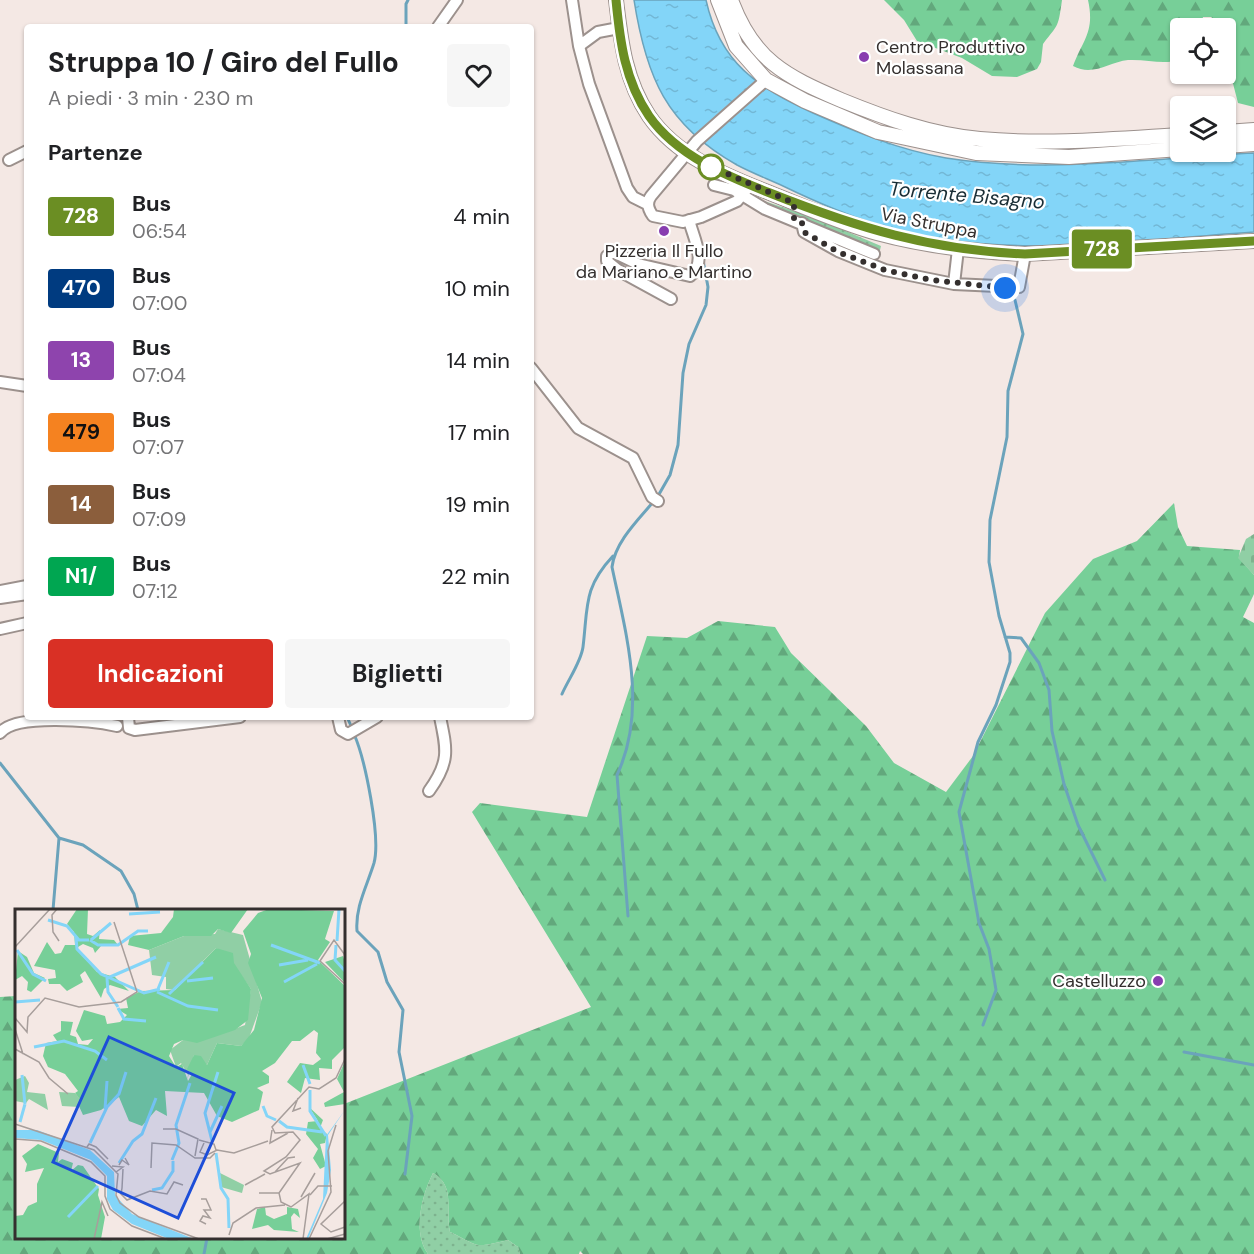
<!DOCTYPE html>
<html lang="it">
<meta charset="utf-8">
<style>
body{margin:0;font-family:"DM Sans",sans-serif;background:#f6f6f6;color:#202124;height:100vh;display:flex;flex-direction:column;font-size:22px;white-space:nowrap}
*{box-sizing:border-box;margin:0}
p{font-size:20px;color:#757577}
.icon{flex:none;width:33px;height:33px;fill:none;stroke:currentColor;stroke-width:2;stroke-linecap:round;stroke-linejoin:round}
.map{position:relative;flex:1;overflow:hidden}
.side{position:absolute;left:24px;top:24px;width:510px;height:696px;display:flex;flex-direction:column;background:#fff;border-radius:6px;box-shadow:0 2px 4px #0004}
.side>*{flex:none}
.badge{padding:0 12px;border-radius:4px;font-size:21px;line-height:39px}
.tools{position:absolute;left:1170px;top:18px;display:grid;gap:12px}
.tools a{display:grid;place-items:center;width:66px;height:66px;border-radius:6px;background:#fff;box-shadow:0 2px 4px #0004;font-size:30px}
.you{position:absolute;width:30px;height:30px;margin:-15px;border:4px solid #fff;border-radius:50%;background:#1a73e8;box-shadow:0 0 0 9px #1a73e833}
.map>.badge{position:absolute;translate:-50% -50%;box-shadow:0 0 0 3px #fff}
h2{padding:0 24px;font-size:22px;line-height:54px}
.round{display:grid;place-items:center;flex:none;width:63px;height:63px;border-radius:6px;background:#f6f6f6}
.summary{display:flex;align-items:center;justify-content:space-between;height:102px;padding:0 24px}
h1{font-size:28px;font-weight:700;line-height:45px}
.primary-button{display:flex;gap:12px;margin-top:auto;padding:12px 24px}
.primary-button a{flex:1;height:69px;border-radius:6px;background:#d93025;color:#fff;font-size:24px;font-weight:700;line-height:69px;text-align:center}
.primary-button a+a{background:#f6f6f6;color:#202124}
ul{padding:0;list-style:none}
li{display:flex;align-items:center;gap:18px;height:72px;padding:0 24px}
li div{flex:1}
li b{display:block;font-size:22px}
li em{font-style:normal}
li .badge{min-width:66px;font-weight:700;text-align:center}
.map>svg:first-child{display:block}
.grass{fill:url(#grass-dots)}
.forest{fill:url(#forest-firs)}
.cemetery{fill:url(#cemetery-stones)}
.water{fill:url(#water-ripples);stroke:#6ba3bb;stroke-width:1.5}
.lines{fill:none;stroke-linecap:round;stroke-linejoin:round}
.stream{stroke:#6ba3bb;stroke-width:3}
.minor-casing{stroke:#9c918d;stroke-width:14}
.major-casing{stroke:#9c918d;stroke-width:16}
.minor{stroke:#fff;stroke-width:10}
.major{stroke:#fff;stroke-width:14}
.line-casing{stroke:#fff;stroke-width:14}
.line{stroke:#6b8e23;stroke-width:9}
.walk{stroke:#342f2e;stroke-width:6;stroke-dasharray:0 10.8}
.poi-dot{fill:#883eb0;stroke:#fff;stroke-width:2}
.stop-dot{fill:#fff;stroke:#6b8e23;stroke-width:3}
.labels{text-anchor:middle;dominant-baseline:central;stroke-width:4.5;stroke-linejoin:round;paint-order:stroke}
.poi-label{font-size:18px;fill:#342f2e;stroke:#fff;text-anchor:start}
.street-label{font-size:18px;fill:#342f2e;stroke:#fff}
.water-label{font-size:20px;font-style:italic;fill:#192d35;stroke:#fff}
.inset-river{fill:none;stroke:#83d5f8;stroke-width:3}
.inset-road{fill:none;stroke:#a79e9b;stroke-width:1.5}
.view{fill:#1d4ed8;fill-opacity:0.15;stroke:#1d4ed8;stroke-width:3}
.inset-edge{fill:none;stroke:#342f2e;stroke-width:3}
</style>
<div class="map">
<svg width="1254" height="1254" viewBox="0 0 1254 1254">
<defs>
<pattern id="grass-dots" width="8" height="8" patternUnits="userSpaceOnUse" patternTransform="scale(1.5)"><rect width="8" height="8" fill="#90cfa5"/><path d="M2 2h.1M6 6h.1" fill="none" stroke="#7db28e" stroke-width="1.8" stroke-linecap="round"/></pattern>
<pattern id="forest-firs" width="22" height="20" patternUnits="userSpaceOnUse" patternTransform="scale(1.5)"><rect width="22" height="20" fill="#77cf98"/><path d="M5 1l3.5 6h-7zM16 11l3.5 6h-7z" fill="#62a87c"/></pattern>
<pattern id="cemetery-stones" width="16" height="16" patternUnits="userSpaceOnUse" patternTransform="scale(1.5)"><rect width="16" height="16" fill="#90cfa5"/><path d="M2 7V4a2 2 0 0 1 4 0v3zM10 15v-3a2 2 0 0 1 4 0v3z" fill="#7db28e"/></pattern>
<pattern id="water-ripples" width="26" height="14" patternUnits="userSpaceOnUse" patternTransform="scale(1.5)"><rect width="26" height="14" fill="#83d5f8"/><path d="M2 4q2-2 4 0t4 0M15 11q2-2 4 0t4 0" fill="none" stroke="#72b7d5"/></pattern>
</defs>
<rect width="100%" height="100%" fill="#f4e8e4"/>
<path class="grass" d="M761,200L815,218L881,246L876,267L775,216Z
M433,1173C456,1186 445,1210 450,1232C480,1246 472,1249 508,1240L518,1247L520,1254H428C412,1232 422,1195 433,1173Z"/>
<path class="forest" d="M884,0H1062C1058,28 1059,23 1043,44L1041,62L1037,69L1017,77L992,76L962,58L917,41L904,20Z
M1088,0H1254V107L1238,103L1228,64L1226,28L1211,17H1203L1200,28H1180V60C1162,65 1147,59 1128,60C1109,62 1093,77 1073,66C1083,39 1095,32 1088,0Z
M1174,503L1178,527L1187,546L1240,550L1239,558L1254,575V594L1243,617L1254,623V1254H583L580,1251L579,1254H520L518,1247L508,1240C472,1249 480,1246 450,1232C445,1210 456,1186 433,1173C422,1195 412,1232 428,1254H0V997L16,996V1238H344V1104L591,1007L472,812L480,803L587,817L647,636L687,638L718,621L775,627L791,653L866,726L894,763L946,792L973,756L1045,613L1093,559L1137,541Z"/>
<path class="cemetery" d="M1254,534V575L1238,558L1246,539Z"/>
<path class="water" d="M634,0H706C720,63 757,87 813,113C856,132 899,150 946,158C1048,174 1152,158 1254,153V232C1131,240 1000,262 879,225C846,215 814,201 783,186C768,179 752,173 737,165C666,125 646,77 634,0Z"/>
<g class="lines">
<path class="stream" d="M406,27V4L408,0
M698,234L703,250
M658,496L670,475L678,445L683,373L689,344L706,305L708,287L703,260
M1005,637L1021,638L1039,663L1049,690L1052,731L1064,784L1078,825L1105,880
M562,694C568,680 581,662 583,647C588,607 583,588 613,556
M347,717L352,728
M354,734C365,759 381,837 374,863C367,886 355,907 357,931L378,952L387,982L403,1010L399,1052L412,1116L405,1174
M0,763L59,838L83,845L121,871L134,894L138,910
M53,910L59,838
M628,916L617,775C648,709 626,634 612,567C615,542 638,520 654,501
M983,1025L996,990L989,949L979,923L959,812L978,742L996,705L1010,662V653L999,616L989,562L990,520L1007,437L1008,391L1023,334L1015,300
M1184,1052L1254,1065
M204,1254L207,1238"/>
<defs>
<path id="minor" d="M572,0L579,46
M438,27L457,0
M619,28L598,32L579,46L589,84L627,188L633,197L647,204
M9,160L27,151
M714,185L734,190L765,209L874,254
M750,185L737,201L701,217L683,222L653,216C648,209 646,203 651,196L697,141L766,80
M802,223L804,232L838,251L885,270L954,284L1019,287L1025,254
M954,284L958,249
M671,299L618,270L607,261V256L613,252L638,264L690,276C708,263 693,237 689,220
M531,368L578,428L633,458L652,497L658,501
M0,382L27,386
M0,591L27,586
M0,598L27,594
M0,629L27,623
M128,717L129,728L135,730L240,717
M338,717L341,730L348,734L377,717
M0,733C16,713 94,721 117,726
M429,791C450,762 447,750 440,717"/>
<path id="major" d="M616,0C621,42 625,80 649,116C677,157 727,176 770,193C805,207 841,223 877,233C925,246 975,252 1025,254L1254,241
M718,0L736,46L766,80L805,101L878,132L976,153L1069,157L1180,149
M731,0C753,60 785,76 841,100C885,118 932,135 980,139C1047,145 1114,139 1180,135
M1226,132L1254,130
M1226,146L1254,144"/>
</defs>
<use href="#minor" class="minor-casing"/>
<use href="#major" class="major-casing"/>
<use href="#minor" class="minor"/>
<use href="#major" class="major"/>
</g>
<g class="lines">
<defs>
<path id="line" d="M616,0C620,42 625,81 649,116C677,156 727,176 770,193C858,228 930,250 1025,254L1254,241"/>
</defs>
<use href="#line" class="line-casing"/>
<use href="#line" class="line"/>
<path class="walk" d="M711,167L705,164L794,203V220L802,223L804,232L838,252L885,270L932,280L1005,288"/>
</g>
<g class="poi-dot">
<circle cx="864" cy="57" r="6"/>
<circle cx="664" cy="231" r="6"/>
<circle cx="1158" cy="981" r="6"/>
</g>
<circle class="stop-dot" cx="711" cy="167" r="12"/>
<g class="labels">
<g class="poi-label">
<text x="876" y="47">Centro Produttivo<tspan x="876" dy="21">Molassana</tspan></text>
<text x="664" y="251" text-anchor="middle">Pizzeria Il Fullo<tspan x="664" dy="21">da Mariano e Martino</tspan></text>
<text x="1146" y="981" text-anchor="end">Castelluzzo</text>
</g>
<g class="street-label">
<text transform="translate(929 223) rotate(11)">Via Struppa</text>
</g>
<g class="water-label">
<text transform="translate(967 195) rotate(5)">Torrente Bisagno</text>
</g>
</g>
<g transform="translate(15 909)">
<rect width="330" height="330" fill="#f4e8e4"/>
<path d="M203,20L228,26L247,93L234,129L226,137L202,134L192,156L179,146L172,172L173,166L166,154L161,158L155,141L168,131L206,125L230,116L236,80L211,45L201,39L159,81L151,80V68L137,66L134,41L169,27L200,25ZM10,167L14,174L12,183L30,185L33,201L14,190L11,194L0,192V171Z" fill="#90cfa5"/>
<path d="M62,0H73L72,25L78,27L85,21L84,30L99,31L103,36L86,37L80,44L78,39L68,35L63,38V42L82,63L100,68L114,82L95,76L89,80L86,89L70,62L65,66L68,73L52,82L45,75H34L33,70L41,69L40,61L19,57L32,33L40,45L46,44L50,36H60L59,23L52,15ZM159,0H233L216,24L203,20L196,27H169L134,41L113,36L115,27L146,24L158,8ZM254,0L319,2L310,30L315,33L303,51L330,77V138L317,151V160L304,159L305,171L290,169L286,184L272,173L285,154L298,156L306,150L301,144L303,124L299,121L285,132H277L260,154L247,162L254,167V174L242,179L248,183L244,201L217,213L202,207L189,184L150,182L152,207L141,201L127,217L114,212L104,188L86,201L68,206L63,195L66,192L60,184L63,182L50,165L33,158L28,147L31,134L42,132L38,126L46,122V112L58,113L55,126L61,128L63,135L73,136L78,130L67,132L61,122L69,101L90,107L92,115L105,113L112,106L102,100L113,99L111,89L126,82L160,81L201,39L218,44L219,54L236,80L233,111L220,121L182,134L168,131L159,135L154,147L161,158L167,155L173,172L177,165L172,160L179,146L186,147L192,156L202,134L226,137L239,121L247,89L233,54L236,45L228,22L243,4ZM3,42L12,48L19,64L30,69L16,83L12,81L13,73L7,67L0,71ZM328,47L330,54V74L310,53ZM330,152V195L310,198L309,194L329,183L322,170ZM294,198L308,211L305,219L312,225L310,234L305,235L311,257L305,260L298,249L303,240L291,225L293,213L303,212ZM23,235L44,244L43,253L47,250L58,254L56,262L63,256L68,257L84,280L83,286L90,308L86,330H0V307L8,306L13,297L22,293V275L29,259L10,263L12,255L7,247ZM250,298L251,306L259,310L272,305V298L283,300L285,309L279,304L276,308L277,320L284,323L259,321L253,316L237,320L242,300Z" fill="#77cf98"/>
<path d="M44,183L60,184L67,192L64,198L47,197ZM205,264L229,276L227,284L206,278Z" fill="#90cfa5"/>
<path d="M330,201L313,226L316,261L312,284L293,330H291L308,290L311,227ZM0,221H22L75,241L99,263L100,286L117,305L179,330H154L117,315L98,301L92,290V267L76,251L26,231L0,229Z" fill="#83d5f8"/>
<path class="inset-river" d="M114,5L145,3M33,11L52,17L64,31H74M61,28L62,40L86,65L129,84L145,80M75,31L83,36H103L123,22H133M76,31L96,14M322,32L324,0M256,36L305,54M321,36L320,51L330,62M2,41L18,65L31,72M264,56L293,51M95,68L141,48M92,69L93,83L103,98M172,72L198,69M269,73L302,55M143,80L154,53M142,83L173,97L203,101M154,85L188,53M0,93L25,91M103,99L109,110L131,112M19,138L49,132L80,142L92,151M288,156L295,175M7,166L10,195M295,181V202L311,227M248,197L252,207L261,211M90,200L92,172M264,212L272,218L307,223M5,213L10,195M195,223L207,197M197,232L190,204L203,163M75,234L92,198L104,185L111,163M201,244L206,279L213,290L214,319M157,251L164,234L161,216L175,174M104,254L118,232L127,225L141,189M137,281L147,279L158,262V252M53,308L83,277"/>
<path class="inset-road" d="M42,0L37,6L38,23L44,32M0,38L35,0M330,46L319,31L305,52L330,75M0,109L12,123L13,108L30,89L64,98L106,93L122,83L99,13M0,120L8,145M0,140L24,153L34,169L53,185M283,189L278,202L286,199M0,215L79,241L103,265L101,286L105,294L124,308L184,330M148,220H161L183,230L180,247M257,221L255,234L273,224M0,230L26,232L76,253L90,267V287L95,300L117,317L151,330M184,231L199,235L201,241M189,234L185,243L192,246L202,241L219,244L253,232M72,238L74,235L81,238L93,250M104,256L107,251L114,256L110,249M97,257L108,258L101,263M136,259L137,234L161,236L180,249H195L200,244M260,263L273,249L280,248M230,276L250,265M107,279L106,285L112,291L135,282L152,285L159,273L168,276M107,279L108,260M244,284H264M295,286L303,277H317M286,288L300,264M186,290H191L196,301H189L195,309L188,307L185,312L191,315M330,292L306,315L316,323L330,318M214,326L218,314L241,299L270,296M79,330L87,293L93,307M288,330L294,285L276,298L266,293L264,284L285,254L255,265L249,262L271,248L285,231L278,223L260,224L257,218L294,178L304,180L321,169L330,150M294,330L316,283L313,242L321,216M312,330L330,325"/>
<path class="view" d="M94,128L219,184L163,309L38,253Z"/>
<rect width="330" height="330" class="inset-edge"/>
</g>
</svg>
<div class="tools">
<a><svg class="icon" aria-label="locate" viewBox="0 0 24 24"><circle cx="12" cy="12" r="6"/><path d="M12 2v4M12 18v4M2 12h4M18 12h4"/></svg></a>
<a><svg class="icon" aria-label="layers" viewBox="0 0 24 24"><path d="M12 4l9 5-9 5-9-5zM3 14l9 5 9-5"/></svg></a>
</div>
<div class="you" style="left:1005px;top:288px"></div>
<b class="badge" style="left:1102px;top:249px;background:#6b8e23;color:#fff">728</b>
<section class="side">
<div class="summary"><div><h1>Struppa 10 / Giro del Fullo</h1><p>A piedi · 3 min · 230 m</p></div><a class="round"><svg class="icon" aria-label="heart" viewBox="0 0 24 24"><path d="M12 20l-8-8c-3-5 5-10 8-4 3-6 11-1 8 4z"/></svg></a></div>
<h2>Partenze</h2>
<ul>
<li><span class="badge" style="background:#6b8e23;color:#fff">728</span><div><b>Bus</b><p>06:54</p></div><em>4 min</em></li>
<li><span class="badge" style="background:#003b80;color:#fff">470</span><div><b>Bus</b><p>07:00</p></div><em>10 min</em></li>
<li><span class="badge" style="background:#8e44ad;color:#fff">13</span><div><b>Bus</b><p>07:04</p></div><em>14 min</em></li>
<li><span class="badge" style="background:#f58220;color:#111">479</span><div><b>Bus</b><p>07:07</p></div><em>17 min</em></li>
<li><span class="badge" style="background:#8b5e3c;color:#fff">14</span><div><b>Bus</b><p>07:09</p></div><em>19 min</em></li>
<li><span class="badge" style="background:#00a651;color:#fff">N1/</span><div><b>Bus</b><p>07:12</p></div><em>22 min</em></li>
</ul>
<div class="primary-button"><a>Indicazioni</a><a>Biglietti</a></div>
</section>
</div>
